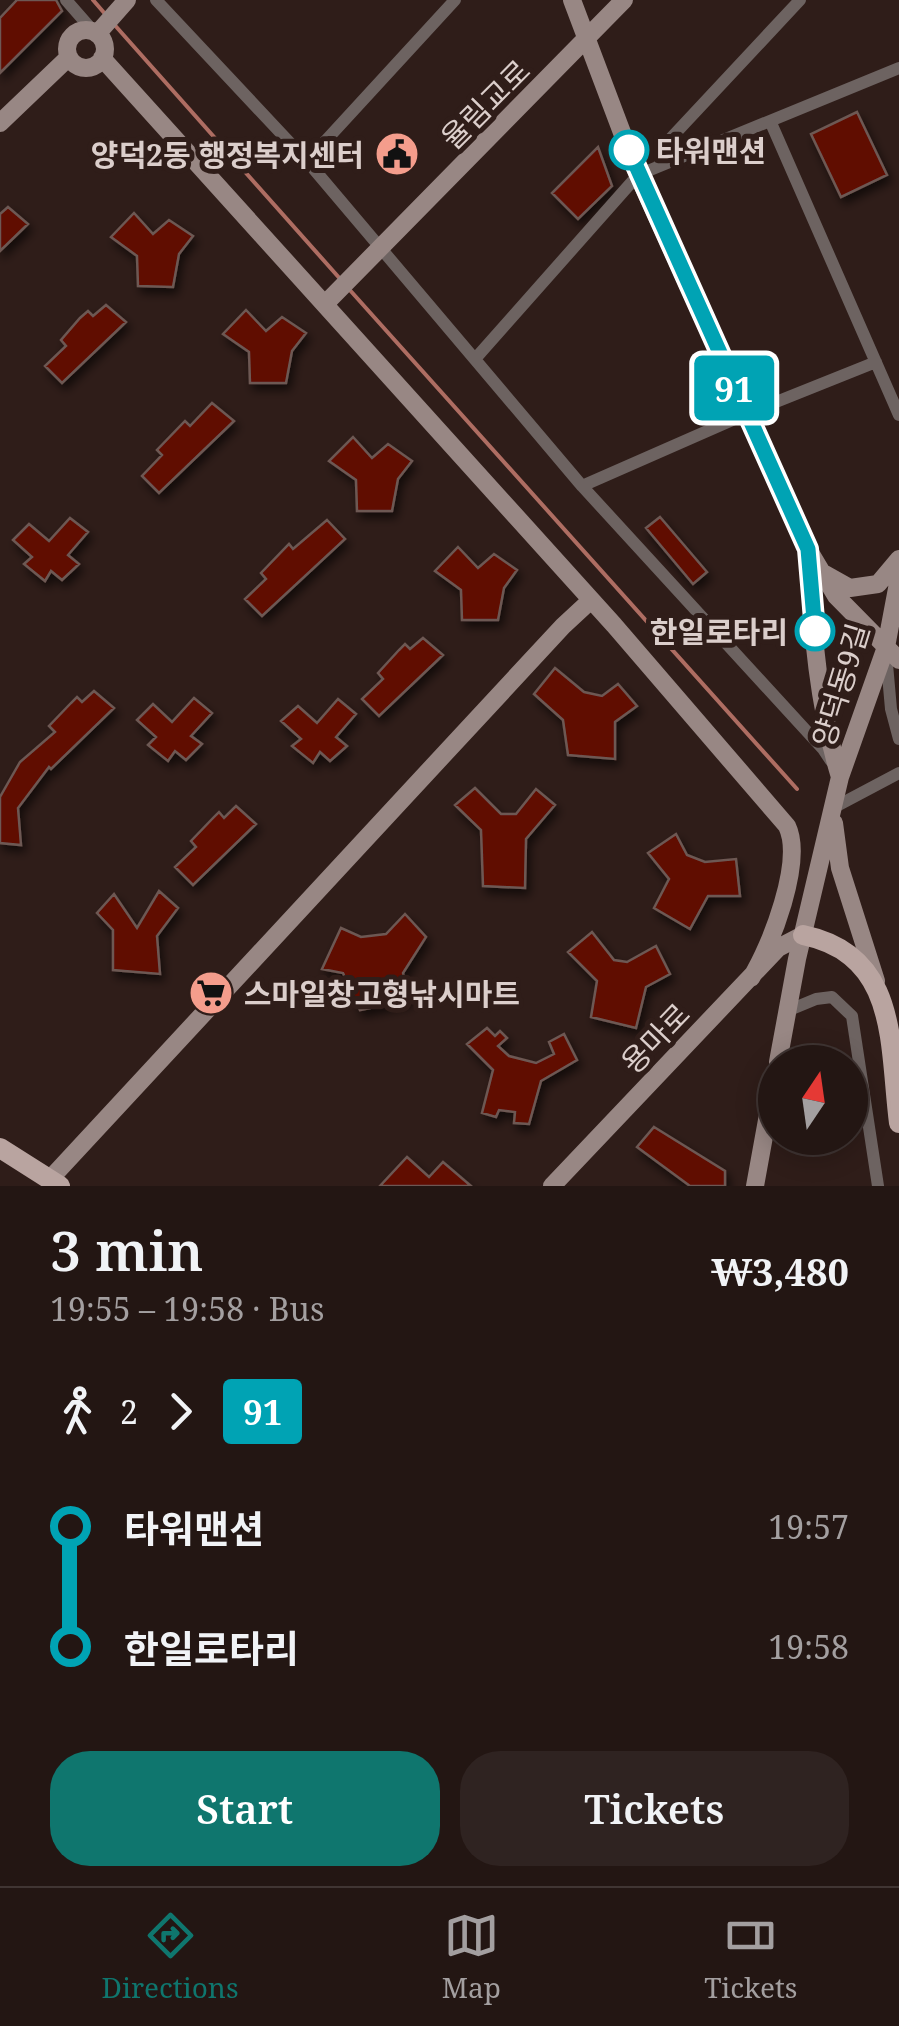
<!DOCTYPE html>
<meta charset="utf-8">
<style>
body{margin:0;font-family:"Noto Serif","Noto Sans KR",serif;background:#2f2321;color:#f1f3f6;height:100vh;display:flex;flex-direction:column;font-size:38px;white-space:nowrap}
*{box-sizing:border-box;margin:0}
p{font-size:32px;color:#a39fa0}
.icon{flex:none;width:55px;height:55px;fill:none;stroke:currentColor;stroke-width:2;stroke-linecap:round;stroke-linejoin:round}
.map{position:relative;height:1186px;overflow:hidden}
.panel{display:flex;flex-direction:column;background:#231613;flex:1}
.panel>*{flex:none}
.badge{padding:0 20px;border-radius:8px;font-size:35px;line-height:65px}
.needle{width:65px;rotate:13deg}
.buttons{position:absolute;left:758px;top:1045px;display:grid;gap:20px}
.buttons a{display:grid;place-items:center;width:110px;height:110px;border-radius:50%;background:#231613;box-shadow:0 5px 25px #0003,0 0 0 2px #403533;font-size:50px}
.map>.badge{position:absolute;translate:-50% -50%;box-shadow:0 0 0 5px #fff}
.legs{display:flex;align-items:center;gap:15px;height:110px;padding:0 50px;font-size:32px}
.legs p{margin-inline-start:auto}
.overview{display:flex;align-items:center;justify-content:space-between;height:170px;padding:0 50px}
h1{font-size:55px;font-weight:600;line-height:75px}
.cta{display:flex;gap:20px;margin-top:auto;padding:20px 50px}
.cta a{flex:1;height:115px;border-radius:40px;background:#0f766e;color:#fff;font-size:40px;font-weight:600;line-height:115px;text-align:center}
.cta a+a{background:#2f2321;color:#f1f3f6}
ul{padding:0 50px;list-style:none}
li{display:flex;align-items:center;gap:35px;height:120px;font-size:38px}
li i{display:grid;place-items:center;width:15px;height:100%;margin:0 12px;background:currentColor}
li i::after{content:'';width:25px;height:25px;margin:-12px;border:8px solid;border-radius:50%;background:#231613}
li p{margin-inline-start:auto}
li:first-child i{background:linear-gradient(#0000 50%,currentColor 0)}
li:last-child i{background:linear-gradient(currentColor 50%,#0000 0)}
.tabs{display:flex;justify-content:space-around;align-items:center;height:140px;border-top:2px solid #403533;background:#231613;font-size:28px;color:#a39fa0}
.tabs a{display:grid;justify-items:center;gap:5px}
.tabs .active{color:#0f766e}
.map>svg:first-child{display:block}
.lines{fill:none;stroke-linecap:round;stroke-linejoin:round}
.stream{stroke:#ae6d62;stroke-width:4}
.building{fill:#610a01;stroke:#6d5853;stroke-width:2.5;filter:url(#shadow)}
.street{stroke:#6d6361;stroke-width:12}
.secondary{stroke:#988784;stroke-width:18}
.primary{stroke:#b9a4a0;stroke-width:20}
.line-1-casing{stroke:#fff;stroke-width:22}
.line-1{stroke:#00a3b4;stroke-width:15}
.stop-1-dot{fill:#fff;stroke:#00a3b4;stroke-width:5}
.labels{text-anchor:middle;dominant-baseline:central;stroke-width:10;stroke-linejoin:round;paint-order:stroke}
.street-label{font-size:30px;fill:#dbcecb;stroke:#2f1d19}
.stop-label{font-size:30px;font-weight:bold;fill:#dbcecb;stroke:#2f1d19;text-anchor:start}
.poi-label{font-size:30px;font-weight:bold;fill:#dbcecb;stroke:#2f1d19;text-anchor:end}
</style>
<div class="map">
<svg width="899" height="1186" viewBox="0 0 899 1186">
<defs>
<filter id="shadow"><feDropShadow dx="3.5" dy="6" stdDeviation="5" flood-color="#0009"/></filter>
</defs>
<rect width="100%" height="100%" fill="#2f1d19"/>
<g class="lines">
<path class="stream" d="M93,0L106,15
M112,22L342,281
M348,288L797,789"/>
</g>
<path class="building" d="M17,0H56L62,11L0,73V18Z
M857,112L887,175L841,197L811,134Z
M598,147L612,186L578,219L552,193Z
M8,207L28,224L0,251V214Z
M134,213L153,234L169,220L193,236L179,254L173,287L138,286L137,256L111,237Z
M106,305L126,322L62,383L45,366L66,346L61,340L80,318L88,311L93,316Z
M246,310L266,331L282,317L306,333L292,351L286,383H250L249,352L223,334Z
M212,403L234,421L159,493L142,476L162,455L157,450L185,421L190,426Z
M353,437L372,458L388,444L412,461L398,479L392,511H357L356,480L329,461Z
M660,517L707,572L693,584L646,528Z
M70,518L88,532L68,555L79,564L62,580L51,571L45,581L24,564L32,557L13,540L29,524L49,541Z
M327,520L345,539L262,616L245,599L266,579L261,573L289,544L293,549Z
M458,547L478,568L494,554L517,570L504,588L498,620H462L461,590L435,571Z
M423,638L443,655L379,716L362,699L383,679L378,673L399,650L405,644L410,649Z
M555,668L584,692L602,696L618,684L637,706L615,722V759L568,755L563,720L534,694Z
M94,691L114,708L51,769L49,767L18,808L21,845L0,843V797L20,762L55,732L49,726L71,703L77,697L82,702Z
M194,698L212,713L191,736L202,744L186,760L175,751L168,761L148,745L156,737L137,720L153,704L172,722Z
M338,699L356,714L336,737L347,746L330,761L320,752L313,763L292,746L301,739L281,721L298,706L317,723Z
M475,788L501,814H516L536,789L555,805L526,839L525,888L483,886L481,830L455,805Z
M236,806L256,824L193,885L175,867L196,847L191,841L214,817L219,812L224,818Z
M676,834L687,855L705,862L736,859L740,896H708L690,929L654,908L669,879L648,853Z
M159,891L178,908L157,936L160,974L113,970V930L97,913L114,894L137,928Z
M405,914L426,937L403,973L409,1000L360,1010L343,973L322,969L341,928L361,937L386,934Z
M592,932L614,960L627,962L656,946L670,974L646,987L636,1028L591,1017L597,981L568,952Z
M487,1028L495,1036L500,1031L507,1038L498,1046L509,1056L536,1063L554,1054L549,1042L564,1034L577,1060L541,1081L529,1124L514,1123L515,1112L499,1110L496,1117L482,1113L493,1070L467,1044Z
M654,1127L725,1171V1186H690L637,1147Z
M407,1157L429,1177L443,1162L471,1186H380Z"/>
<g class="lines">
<path class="street" d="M66,0L94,32
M156,0L307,161L582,486L823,749L831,761
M771,123L899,415
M307,161L455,0
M659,165L671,138L800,0
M475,359L638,175L899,68
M582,486L746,414L876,362
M886,653L891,709L899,739
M833,808L899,773
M787,1011L816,999L832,997L852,1016L878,1186"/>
<path class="secondary" d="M572,0L638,175L808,549L836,596L899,660
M67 49a19 19 0 1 1 38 0a19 19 0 1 1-38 0Z
M97,34L127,0
M102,58L614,625L787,826C804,861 771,946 751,978
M0,123L69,57
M325,304L624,0
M809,554C811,625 819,709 840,777
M825,574L850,588L878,584L899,559
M834,823L840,868L876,981
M778,1062L797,959L840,777L886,647L899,578
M51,1178L563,626L590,601
M552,1186L778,948L803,935
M755,1186L775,1076"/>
<path class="primary" d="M803,935C899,955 889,1044 899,1123
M0,1148L60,1186"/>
</g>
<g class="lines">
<defs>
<path id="line-1" d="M629,150L808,549L815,631"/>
</defs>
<use href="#line-1" class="line-1-casing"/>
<use href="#line-1" class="line-1"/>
</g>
<defs>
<symbol id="civic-disc" viewBox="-11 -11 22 22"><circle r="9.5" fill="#f49d8c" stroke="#2f1d19"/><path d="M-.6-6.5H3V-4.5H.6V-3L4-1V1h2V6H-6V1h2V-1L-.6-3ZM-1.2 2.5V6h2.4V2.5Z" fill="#111"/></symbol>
<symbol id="supermarket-disc" viewBox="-11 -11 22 22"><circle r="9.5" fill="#f49d8c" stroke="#2f1d19"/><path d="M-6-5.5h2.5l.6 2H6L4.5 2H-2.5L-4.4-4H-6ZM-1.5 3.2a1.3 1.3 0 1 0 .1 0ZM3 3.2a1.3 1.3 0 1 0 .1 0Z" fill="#111"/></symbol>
</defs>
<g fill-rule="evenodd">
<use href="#civic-disc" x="372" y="129" width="50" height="50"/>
<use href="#supermarket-disc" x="186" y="968" width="50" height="50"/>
</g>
<g class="stop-1-dot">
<circle cx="629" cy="150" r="18"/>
<circle cx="815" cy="631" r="18"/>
</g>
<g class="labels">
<g class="street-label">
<text transform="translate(485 104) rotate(-45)">율림교로</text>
<text transform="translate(840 685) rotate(-73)">양덕동9길</text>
<text transform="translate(655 1038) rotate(-46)">용마로</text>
</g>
<g class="stop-label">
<text x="656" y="150">타워맨션</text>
<text x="788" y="631" text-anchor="end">한일로타리</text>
</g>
<g class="poi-label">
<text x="364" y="154">양덕2동 행정복지센터</text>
<text x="244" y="993" text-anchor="start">스마일창고형낚시마트</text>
</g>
</g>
</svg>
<div class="buttons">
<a><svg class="needle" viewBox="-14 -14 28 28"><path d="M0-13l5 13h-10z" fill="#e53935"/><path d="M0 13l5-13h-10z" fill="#a39fa0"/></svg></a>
</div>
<b class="badge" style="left:734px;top:388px;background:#00a3b4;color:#fff">91</b>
</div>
<section class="panel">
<div class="overview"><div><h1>3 min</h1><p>19:55 – 19:58 · Bus</p></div><b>₩3,480</b></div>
<div class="legs"><svg class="icon" aria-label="walk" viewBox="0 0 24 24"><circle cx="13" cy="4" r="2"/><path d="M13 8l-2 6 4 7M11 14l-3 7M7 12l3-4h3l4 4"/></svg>2<svg class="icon" aria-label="forward" viewBox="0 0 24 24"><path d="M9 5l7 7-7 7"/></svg><b class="badge" style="background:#00a3b4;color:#fff">91</b></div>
<ul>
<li><i style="color:#00a3b4"></i><b>타워맨션</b><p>19:57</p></li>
<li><i style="color:#00a3b4"></i><b>한일로타리</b><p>19:58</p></li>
</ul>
<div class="cta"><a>Start</a><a>Tickets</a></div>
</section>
<nav class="tabs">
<a class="active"><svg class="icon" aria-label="directions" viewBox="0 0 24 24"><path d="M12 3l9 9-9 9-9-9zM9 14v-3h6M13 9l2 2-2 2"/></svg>Directions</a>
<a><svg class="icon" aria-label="map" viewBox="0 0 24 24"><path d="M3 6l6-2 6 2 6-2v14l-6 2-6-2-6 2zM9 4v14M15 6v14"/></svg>Map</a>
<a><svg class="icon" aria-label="tickets" viewBox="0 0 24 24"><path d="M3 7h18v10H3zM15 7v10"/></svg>Tickets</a>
</nav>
